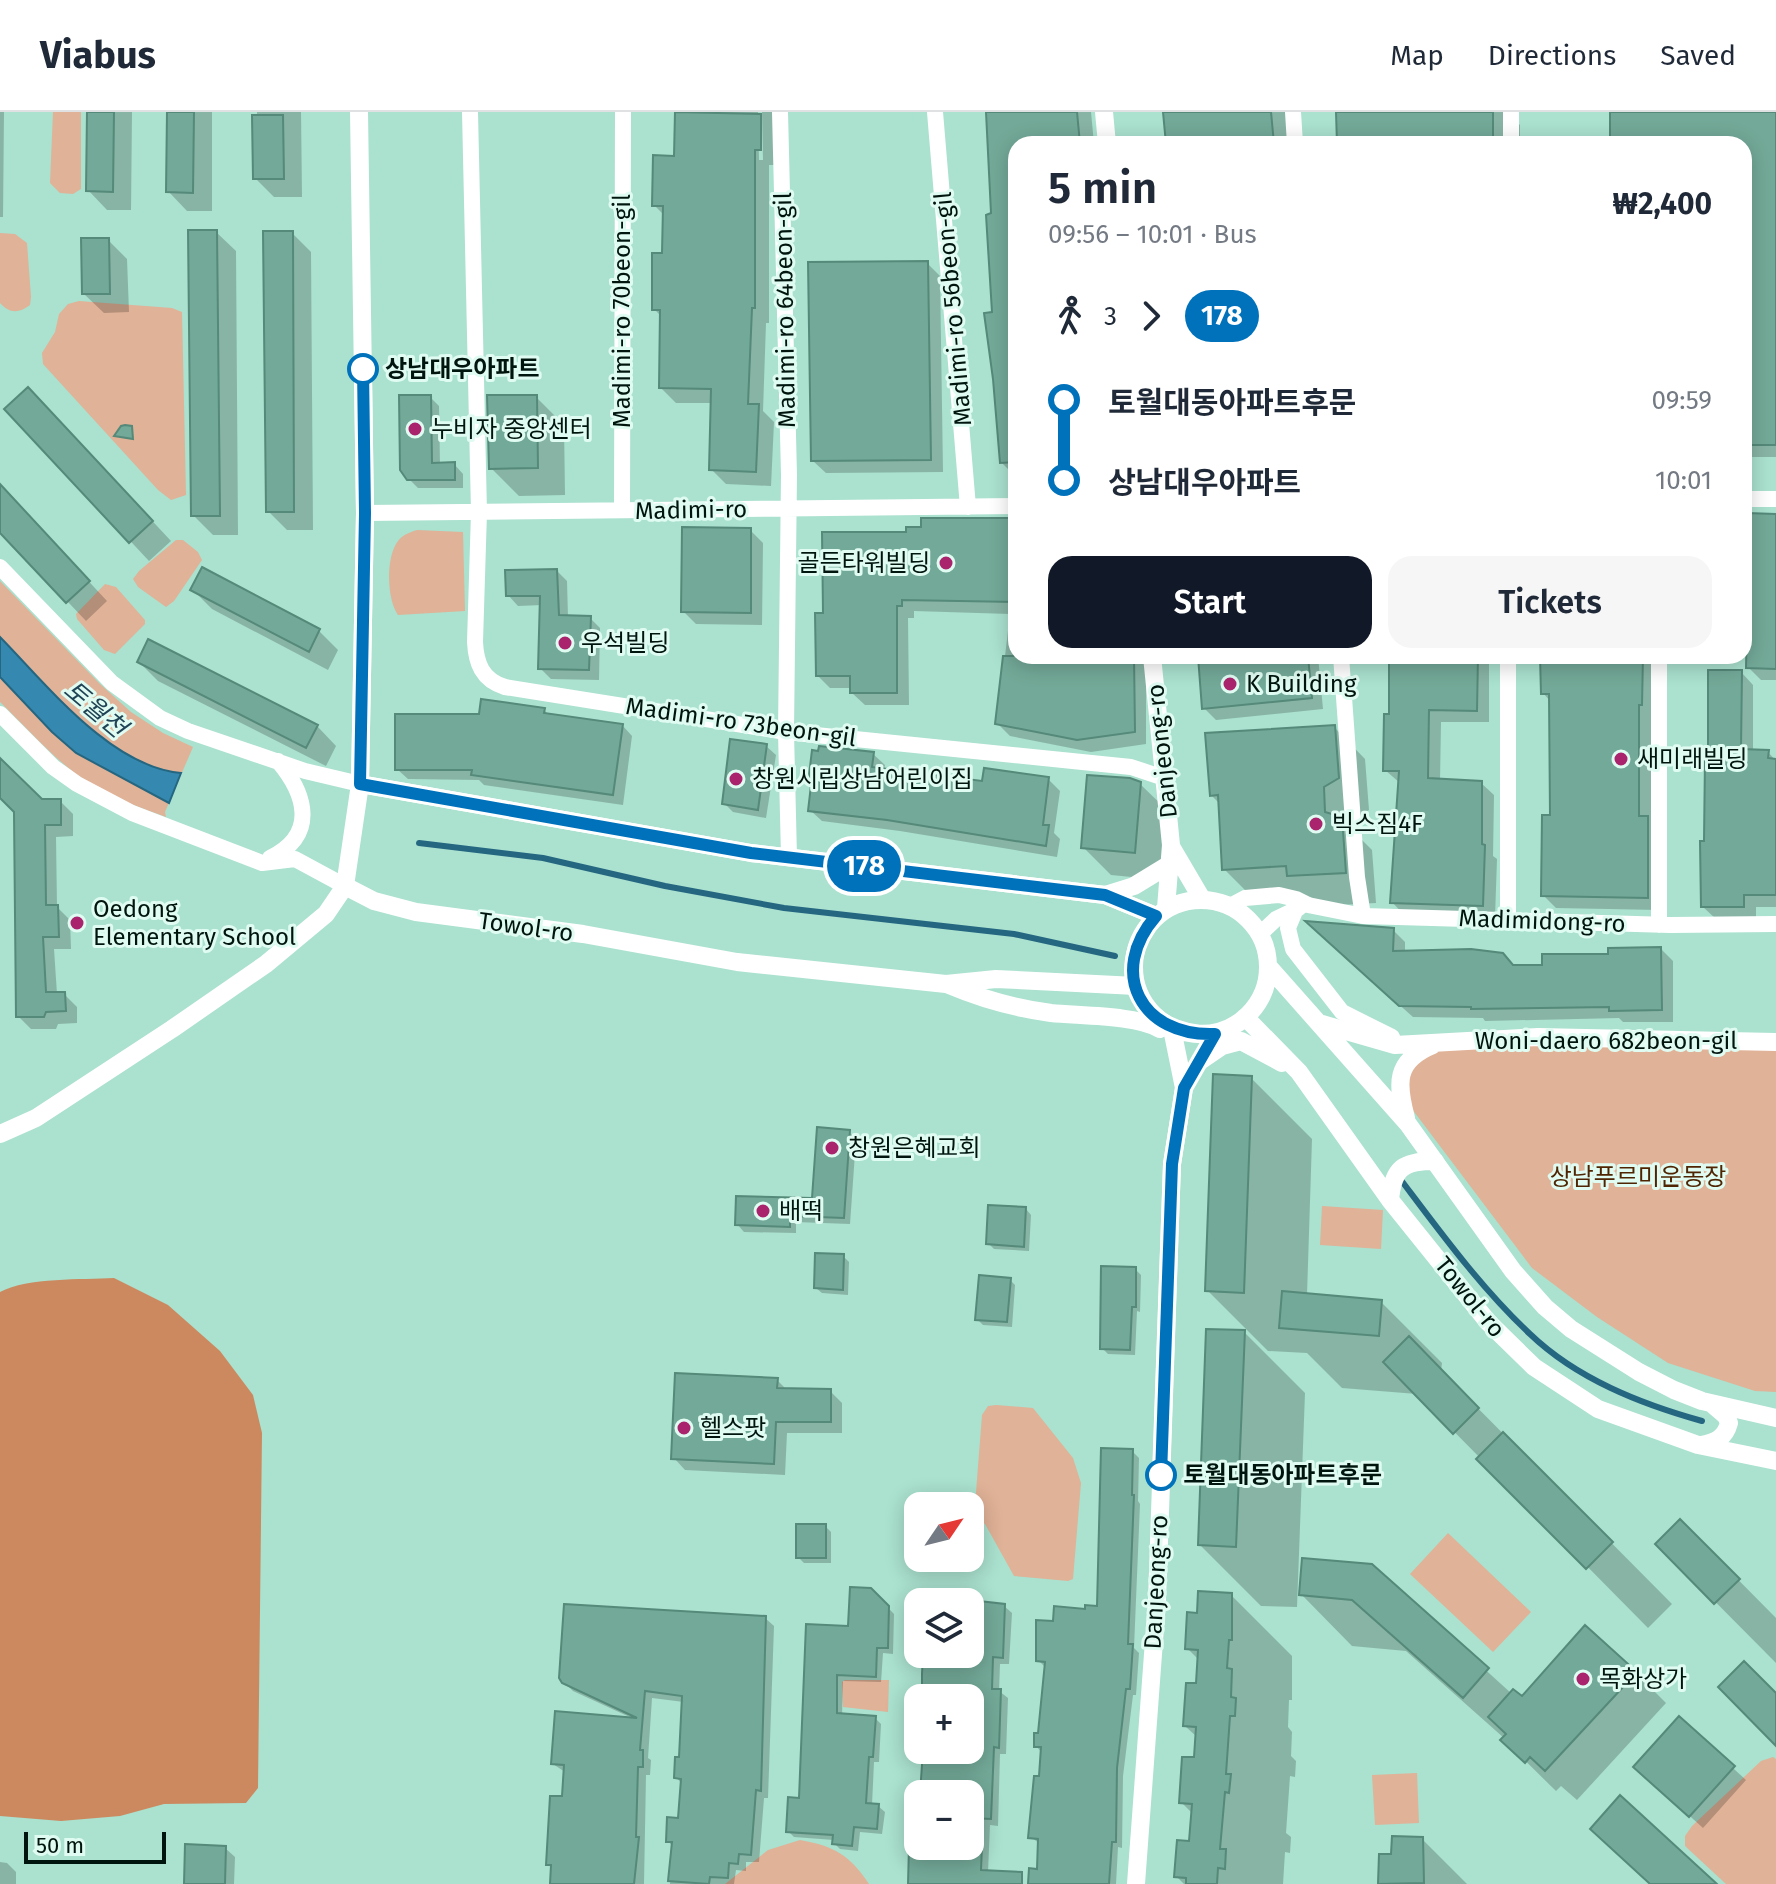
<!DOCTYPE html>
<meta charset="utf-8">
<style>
body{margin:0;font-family:"Fira Sans","Noto Sans KR",sans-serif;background:#f6f6f7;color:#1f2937;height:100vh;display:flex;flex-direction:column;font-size:30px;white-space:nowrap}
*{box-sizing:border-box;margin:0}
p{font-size:26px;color:#747a83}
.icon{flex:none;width:44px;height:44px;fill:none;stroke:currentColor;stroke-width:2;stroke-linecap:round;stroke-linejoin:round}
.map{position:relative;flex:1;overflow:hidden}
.side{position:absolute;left:1008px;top:24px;width:744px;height:528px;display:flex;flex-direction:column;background:#fff;border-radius:24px;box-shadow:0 4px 20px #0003}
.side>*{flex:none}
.badge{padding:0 16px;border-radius:26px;font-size:28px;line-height:52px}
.needle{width:52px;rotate:55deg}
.controls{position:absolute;left:904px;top:1380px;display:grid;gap:16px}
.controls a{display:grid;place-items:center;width:80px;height:80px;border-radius:16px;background:#fff;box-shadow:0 4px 20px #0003;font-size:40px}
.scale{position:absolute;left:24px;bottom:20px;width:142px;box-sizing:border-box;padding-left:8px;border:4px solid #01150f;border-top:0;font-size:22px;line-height:28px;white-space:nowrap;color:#01150f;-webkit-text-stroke:6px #e0fcf2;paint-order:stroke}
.map>.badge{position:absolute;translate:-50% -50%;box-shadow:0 0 0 4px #fff}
.legs{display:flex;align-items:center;gap:12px;height:88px;padding:0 40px;font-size:26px}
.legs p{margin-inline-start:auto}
.head{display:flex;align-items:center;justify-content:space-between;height:136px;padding:0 40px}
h1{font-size:44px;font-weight:600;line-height:60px}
.primary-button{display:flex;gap:16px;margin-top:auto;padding:16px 40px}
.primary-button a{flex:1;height:92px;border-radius:24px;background:#111827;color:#fff;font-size:32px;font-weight:600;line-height:92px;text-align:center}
.primary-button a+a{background:#f6f6f7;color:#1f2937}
ul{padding:0 40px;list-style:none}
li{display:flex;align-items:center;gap:28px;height:80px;font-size:30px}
li i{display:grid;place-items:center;width:12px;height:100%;margin:0 10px;background:currentColor}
li i::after{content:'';width:20px;height:20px;margin:-10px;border:6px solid;border-radius:50%;background:#fff}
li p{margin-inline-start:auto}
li:first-child i{background:linear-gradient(#0000 50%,currentColor 0)}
li:last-child i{background:linear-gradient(currentColor 50%,#0000 0)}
header{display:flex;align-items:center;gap:48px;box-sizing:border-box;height:112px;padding:0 40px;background:#fff;border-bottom:2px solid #e0e1e3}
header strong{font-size:38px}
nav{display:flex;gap:44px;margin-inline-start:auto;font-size:28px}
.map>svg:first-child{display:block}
.green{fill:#e0b297}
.forest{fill:#cc895f}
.water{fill:#3589b1;stroke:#256680;stroke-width:2}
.shadow{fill:#0003}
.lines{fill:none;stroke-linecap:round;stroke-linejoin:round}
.stream{stroke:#256680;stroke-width:6}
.building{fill:#73a998;stroke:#558979;stroke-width:2}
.minor{stroke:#fff;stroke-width:16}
.tertiary{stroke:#fff;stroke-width:18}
.line-1-casing{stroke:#fff;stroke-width:18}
.line-1{stroke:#0072bc;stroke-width:12}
.stop-1-dot{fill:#fff;stroke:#0072bc;stroke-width:4}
.poi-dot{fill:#aa246d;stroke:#e0fcf2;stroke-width:3}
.labels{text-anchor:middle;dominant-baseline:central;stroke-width:6;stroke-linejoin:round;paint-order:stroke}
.street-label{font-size:24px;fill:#01150f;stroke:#e0fcf2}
.stop-label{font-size:24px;font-weight:bold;fill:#01150f;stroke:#e0fcf2;text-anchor:start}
.poi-label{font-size:24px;fill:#01150f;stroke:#e0fcf2;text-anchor:start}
.park-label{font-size:24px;fill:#4f2402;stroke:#e0fcf2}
.water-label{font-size:26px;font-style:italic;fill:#204456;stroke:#e0fcf2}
</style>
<header>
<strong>Viabus</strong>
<nav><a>Map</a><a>Directions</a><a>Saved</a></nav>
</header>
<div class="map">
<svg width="1776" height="1772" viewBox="0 0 1776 1772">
<rect width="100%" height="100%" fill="#aae1cf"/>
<path class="green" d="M53,0H81V77L73,82L60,81L50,71Z
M0,121L15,122L27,131L31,185L30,193C18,202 9,201 0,191Z
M79,189L172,196L182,200L186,383L171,388L158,378L43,252L42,241L55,220L59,202L68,192Z
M417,418L463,420L465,499L398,503C387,488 386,449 396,432C401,423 408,421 417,418Z
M176,428H183L198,440L202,448L174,489L166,495L138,475L133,467L139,459Z
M0,469L100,572L131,600L163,621L193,635L165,700L166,705C141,696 115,687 92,673C58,652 29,618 0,590Z
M105,472L116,475L145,508V512L115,542L104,538L77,507L76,502Z
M1776,930V1280L1755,1279L1668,1251L1597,1205L1532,1156L1412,997C1405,960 1405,958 1435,935Z
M1322,1094L1383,1098L1381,1137L1320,1133Z
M996,1293L1033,1296L1073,1346L1081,1371L1073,1467L1068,1469L1014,1464L985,1412L974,1406L982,1303L988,1294Z
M1448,1421L1531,1500L1493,1540L1410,1462Z
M845,1568H889L888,1600L843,1595L842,1570Z
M1773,1645L1776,1647V1772H1726L1685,1734V1724L1692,1714L1761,1649Z
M1417,1661L1419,1711L1375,1713L1372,1663Z
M800,1728C834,1734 850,1743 869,1772H725L768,1738Z"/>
<path class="forest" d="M114,1166L168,1193L220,1239L253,1283L262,1321L258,1676L246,1691L164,1692L120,1704L61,1709L0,1704V1180C28,1165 82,1168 114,1166Z"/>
<path class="water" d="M0,525C47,573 111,655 181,661L169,691L76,641L52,620L0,565Z"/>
<path class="shadow" d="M0,0H4L3,105H0Z
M89,0H132L131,98H107L88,78Z
M169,0H212V99H187L168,79Z
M257,0H301L302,85H274L255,66Z
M677,0H758L759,48H763L762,0H774L775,53H769V211H766L763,299L774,310L771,374L726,372L711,357L713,291H676L661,276V204L654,197L664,143V103L654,93L676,46Z
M988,0H1091L1094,32H1016V365L1001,350Z
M1165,0H1286L1290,32H1168Z
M1338,0H1507L1520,13V32H1339Z
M1612,0H1776V345H1744V32H1612Z
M216,120L236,139L238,423H213L193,403Z
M292,121L311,140L313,418H287L268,399Z
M108,128L127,147L129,200L104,201L84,182Z
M927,151L940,164L943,360L826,361L813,349Z
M430,285L439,294L440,353L454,352L463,362V376H418L409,367Z
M536,285L564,313L565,383L519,384L491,356Z
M47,296L171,429L149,449L7,297Z
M0,374L107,489L86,509L0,418Z
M1776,404V568H1761L1748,555L1750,477H1744V407Z
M1016,407V544H1146V632L1091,640L1010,624L997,611L1010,502L914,499V506H908L909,593H865L852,581V576H830L818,564L825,503L908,422Z
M750,418L763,431L762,513L696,512L683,499Z
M203,458L319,519L338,538L328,558L212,497L193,478Z
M557,459L567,469L568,505L590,506L600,516L599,568L551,567L540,556L542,493L518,494L508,483Z
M1200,544H1318L1323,597L1216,608L1204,596Z
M1391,544H1489V610H1441L1440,669L1481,671L1494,683L1493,744L1497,747L1495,805L1404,803L1392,790L1400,671L1385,658L1391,604Z
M1542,544H1655L1654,605H1651V709L1660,719V798L1556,796L1543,783L1552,705L1551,590L1543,581Z
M139,550L317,614L336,634L326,654L158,569Z
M1741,560L1753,573V640H1768L1776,649V795H1756V807H1716L1703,795L1710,648Z
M544,598L550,604L622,613L632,624L623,693L484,673L479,668L408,667L397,657L481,604Z
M1334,615L1365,647L1369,698L1354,706L1355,721L1372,738L1376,791L1320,794L1311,785L1255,788L1224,757L1220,692L1211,683Z
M766,634L776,643L766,706L733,700L724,691Z
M873,642L885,653L884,658L984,671L1048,667L1060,679L1054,721L1060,727L1057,745L900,719L822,709L810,698Z
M0,649L41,689H60L73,702V724L56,725L57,795L70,808L71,837H54L57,882H64L77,895V911L58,912L56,917H31L18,904L16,700L0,683Z
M1140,672L1169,700L1163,768L1111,763L1083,735Z
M1393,818L1405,830V840L1515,855H1544L1661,837L1673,849V910H1623L1619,906L1485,909L1483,906L1413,905L1319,821Z
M1251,966L1312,1027L1307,1183L1381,1190L1442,1251L1441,1259L1672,1492L1648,1516L1417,1282L1342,1276L1307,1241L1268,1239L1207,1178Z
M849,1020L856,1027L850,1112L796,1110V1121L744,1120L737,1112L814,1088Z
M1026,1097L1031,1103L1029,1139L994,1137L988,1131Z
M843,1144L849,1150L848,1183L822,1181L816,1176Z
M1135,1157L1141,1163L1140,1200L1137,1199L1135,1243L1108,1242L1102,1236Z
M1010,1168L1015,1173L1012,1215L983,1213L977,1207Z
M1244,1220L1305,1281L1297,1495L1261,1494L1200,1433Z
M777,1268L787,1278L830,1279L842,1291V1321H787L785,1363L685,1358L674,1346Z
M1132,1339L1139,1346L1138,1389L1140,1392L1134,1536L1139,1541L1136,1583H1133L1123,1664L1122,1736L1118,1735L1116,1772H1030L1039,1759L1040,1732L1031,1725L1042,1641L1036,1634L1040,1623L1045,1555L1038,1548L1037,1510L1055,1512L1099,1496Z
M1680,1409L1776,1506V1551L1658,1432Z
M825,1414L831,1420V1451H804L798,1445Z
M1371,1454L1512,1582L1522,1587L1636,1561L1666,1591L1577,1688L1561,1674L1556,1679L1503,1627L1504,1626L1406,1539L1352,1534L1301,1482Z
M871,1478L894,1502L893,1542L883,1541L881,1570L843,1569L842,1604L875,1606L881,1612L879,1650H874L872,1693L878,1694L885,1700L882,1722L860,1720L858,1739L840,1737L834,1731V1728L794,1725L788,1719L801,1688L849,1516Z
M1231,1483L1292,1544V1588H1289L1288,1615L1292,1620L1291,1644L1296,1649L1295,1665L1290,1664L1286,1721L1291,1725L1290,1741L1285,1740L1283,1772H1184L1176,1764L1191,1731L1193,1702L1181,1690L1195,1648L1197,1625L1185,1614L1198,1573L1200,1549L1187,1536L1199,1503Z
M926,1486L965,1490H926Z
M970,1490L1004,1494L1012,1501L1009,1552H1000L999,1579L1008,1586L1006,1642H1000L998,1714L990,1713L988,1760L1001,1772H910L913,1692L918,1693V1734H970V1682H922L923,1638H970V1586H925V1547L921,1543L970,1542Z
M765,1506L774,1514L768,1686H764L759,1750H746V1759L736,1758L734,1772H670L673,1735L668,1729L679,1708L682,1672L676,1665L680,1647L684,1590L652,1586L648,1646L651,1648L650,1663H646L644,1772H552L553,1756L548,1752L564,1686L565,1660L553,1652L634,1607L573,1579L564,1570Z
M1679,1607L1746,1668L1703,1716L1649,1667Z
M1422,1727L1467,1772H1380V1744L1393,1745Z
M225,1736L235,1745L234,1772H186Z
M0,1750L7,1751L16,1760V1772H0Z"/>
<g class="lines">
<path class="stream" d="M419,731L543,746L665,774L784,796L1014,822L1115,844
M1401,1068C1441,1121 1481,1176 1530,1222C1577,1267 1641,1292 1702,1309"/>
</g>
<path class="building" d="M87,0H114L113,80L86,79Z
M167,0H194L193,81L166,80Z
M675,0L761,2V38H755V196H752L748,292H759L756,360L709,358L711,277L659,276L660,198H652V141H662L663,94H652L653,43L674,44Z
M986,0H1077L1080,32H1016V350L1000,351L993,267L984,201L992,200L986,103L991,101Z
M1163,0H1271L1274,32H1166Z
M1336,0H1493V32H1337Z
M1610,0H1776V333H1744V32H1610Z
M252,3H283L284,67H253Z
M188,118H217L220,404H191Z
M263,119H293L294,400H266Z
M81,126H109L110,182H82Z
M928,149L931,348L811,349L808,150Z
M28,275L153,409L129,431L4,297Z
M399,283H431L432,351L455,350V368H407L400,358Z
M487,283H537L538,356L489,357Z
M125,313L132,314L133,327L114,324L121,314Z
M0,372L90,469L66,491L0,421Z
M1747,401L1776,402V557L1746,556L1748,464H1745Z
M921,406H1016V490L902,488V494H897V581H850V564H816L815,501H823L822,420H906V415H921Z
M682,415L751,416V501L681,500Z
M202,455L320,517L309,540L190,478Z
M557,457L559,503L591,504L589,558L538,557L540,484H506L505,458Z
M148,527L318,613L306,636L137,550Z
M1003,544H1134L1135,620L1077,628L995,612Z
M1198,544H1308L1312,586L1202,597Z
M1389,544H1478L1477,599L1429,598L1428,666L1482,669V732L1485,733L1483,794L1390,791L1399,659H1383L1384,602H1389Z
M1540,544H1643L1642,593H1639V704H1648V786L1541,784L1542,703H1550L1549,582H1541Z
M1708,558H1742L1741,637L1769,638L1768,646L1776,647V783H1744V795H1701L1700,729H1704L1705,646H1708Z
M481,587L545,596L544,601L623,612L613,683L471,663L472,658H395V602H479Z
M1335,613L1339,666L1324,675L1325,700L1342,705L1346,761L1287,764L1286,754L1222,758L1218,683L1210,684L1205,621Z
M730,627L767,632L758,698L722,692Z
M819,634L874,640L872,655L982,669L984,656L1049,665L1043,713H1049L1046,734L887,708L808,699L811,673L808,672L812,638L818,639Z
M0,646L42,687H61V713H45L46,793H58L59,825H43L46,880H65L66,899L46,900L44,905H16L14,700L0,686Z
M1087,663L1130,666L1141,670L1135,741L1081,736Z
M1305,809L1394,816L1393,839L1471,837L1503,841L1513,853H1542V842H1608V836L1661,835L1662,898L1609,899V895L1471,897V895L1399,894Z
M1213,962L1252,964L1244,1181L1205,1179Z
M817,1015L850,1018L844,1106L790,1104V1115L735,1113L736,1084L812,1086Z
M988,1093L1026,1095L1024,1135L986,1132Z
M815,1141L844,1142L843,1178L814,1176Z
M1101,1154L1136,1155V1195H1132L1130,1238L1100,1237Z
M979,1163L1011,1166L1007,1210L975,1208Z
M1282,1179L1382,1188L1379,1224L1279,1216Z
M1206,1217L1245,1218L1236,1435L1198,1433Z
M1409,1224L1479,1296L1453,1322L1383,1250Z
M675,1261L778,1266L777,1276L831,1277V1310H776L774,1352L671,1347Z
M1503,1320L1613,1430L1586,1457L1476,1347Z
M1101,1336L1133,1337L1132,1383H1134L1128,1532H1133L1130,1577H1126L1117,1656L1116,1730H1112L1109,1772H1028L1029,1756L1037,1757L1038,1727L1028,1726L1034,1664H1039L1041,1635H1034V1621H1038L1045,1550L1036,1549V1508L1053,1509L1054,1494L1085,1497V1493L1097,1494Z
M1680,1407L1740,1467L1714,1492L1655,1432Z
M796,1412H826V1446H796Z
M1302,1446L1372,1452L1489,1556L1463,1586L1352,1488L1299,1483Z
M850,1475L871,1476L889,1494L888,1536H877L876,1565L837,1563V1601L876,1604L873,1645H869L866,1691L879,1692L877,1717L854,1715L852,1734L832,1732L833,1723L786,1720L788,1685L799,1686L806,1512L848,1514Z
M1198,1479L1232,1481V1528H1229L1227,1556L1232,1557L1231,1585L1236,1586L1235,1604H1230L1226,1662H1231L1229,1681L1225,1680L1220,1737H1226L1225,1757L1218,1756L1217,1772H1186V1766L1174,1765L1177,1728L1189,1729L1192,1692L1179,1691L1182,1645H1194L1196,1615L1183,1614L1186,1571H1196L1198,1538L1185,1537L1187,1500L1197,1501Z
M970,1488L1005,1492L1003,1546L993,1545L992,1577H1001L999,1636L994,1635L991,1707L970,1706V1682H920L923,1638H970V1586H922V1562L923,1542H970Z
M564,1492L766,1504L761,1679L756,1678L751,1743L739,1742L738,1752L729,1751L728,1766L710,1765L709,1772L668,1769L672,1730H666L667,1705L678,1706L681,1667L674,1666L675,1645H679L682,1584L645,1579L640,1638H643V1655H638L636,1725H639L634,1772H550L551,1753H546L550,1684H562L564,1653L551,1652L555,1599L637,1606L562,1571L559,1566Z
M1585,1513L1637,1560L1545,1659L1530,1645L1525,1651L1500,1628L1506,1622L1488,1605L1513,1577L1522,1584Z
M1744,1549L1776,1581V1634L1718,1575Z
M1679,1604L1735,1654L1689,1705L1633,1655Z
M1620,1683L1717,1772H1650L1590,1717Z
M1392,1724L1423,1725L1424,1771L1378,1772L1379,1742H1391Z
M185,1732L226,1734L225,1772H184Z
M909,1734H982L981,1758L1022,1760V1772H908Z"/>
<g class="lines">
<path class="minor" d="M470,0L479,400L475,530C476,551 482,568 505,575L786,620L1131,655L1164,666
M780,0L789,363L786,620L789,745
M935,0L968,395
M1293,0L1295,32
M1511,32V0
M1744,387H1776
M622,398L623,0
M365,401L1016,394
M0,455L112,571L160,606L188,619L305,659L360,672
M1341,544L1357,765L1363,804
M1508,544V808
M1659,544V813
M0,602L53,655L77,672L132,701L262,751L295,747L345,774
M270,746C318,723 306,682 278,649
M1230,794L1245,786L1279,783L1296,787L1308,793L1363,804L1670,813L1776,812
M1296,797L1288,816L1293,837L1342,900L1392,925
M1260,822L1276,807L1299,796"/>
<path class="tertiary" d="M1104,0L1107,32
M1152,544L1171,733L1166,796
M360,672L751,741L1105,783L1156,804
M1172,736L1202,787
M345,774L374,789L416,800L583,822L737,850L946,872L996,867L1136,874
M1105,783L1134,774L1170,752
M1134 855a67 67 0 1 1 134 0a67 67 0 1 1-134 0Z
M1268,854L1408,1012L1513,1159L1545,1195L1571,1217L1639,1260L1674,1278L1702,1289L1776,1306
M949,873C982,887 1014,896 1051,901C1080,904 1137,903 1160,917
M1246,906L1299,960L1390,1088L1488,1210L1534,1255L1598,1297L1698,1333L1776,1349
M1322,912L1395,933L1538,925L1776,930
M1200,949L1222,934L1241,929L1282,951
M1406,1006C1397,972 1394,949 1433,933
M0,1022L36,1006L172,917L266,852L326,802L345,774L360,672L365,401L359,0
M1390,1088C1393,1056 1403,1049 1435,1049
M1701,1333C1716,1330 1725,1326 1729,1311L1726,1304L1712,1292
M1136,1772L1157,1488L1172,1052L1184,976L1172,917"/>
</g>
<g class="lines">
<defs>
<path id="line-1" d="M363,257L365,401L360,672L751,741L1105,783L1156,804C1107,860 1141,925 1215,922L1184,976L1172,1052L1161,1363"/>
</defs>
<use href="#line-1" class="line-1-casing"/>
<use href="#line-1" class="line-1"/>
</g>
<g class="stop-1-dot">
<circle cx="363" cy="257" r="14"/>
<circle cx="1161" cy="1363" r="14"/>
</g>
<g class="poi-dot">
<circle cx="415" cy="317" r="8"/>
<circle cx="946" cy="451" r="8"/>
<circle cx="565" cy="531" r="8"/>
<circle cx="1230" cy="572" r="8"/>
<circle cx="1621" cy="647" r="8"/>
<circle cx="736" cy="667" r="8"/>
<circle cx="1316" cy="712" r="8"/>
<circle cx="77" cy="811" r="8"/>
<circle cx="832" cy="1036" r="8"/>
<circle cx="763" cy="1099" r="8"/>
<circle cx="684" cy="1316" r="8"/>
<circle cx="1583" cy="1567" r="8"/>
</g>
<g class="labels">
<g class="street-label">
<text transform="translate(953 197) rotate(-95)">Madimi-ro 56beon-gil</text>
<text transform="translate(785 198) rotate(-91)">Madimi-ro 64beon-gil</text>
<text transform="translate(622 199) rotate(-90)">Madimi-ro 70beon-gil</text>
<text transform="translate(691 398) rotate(-1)">Madimi-ro</text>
<text transform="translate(741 610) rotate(8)">Madimi-ro 73beon-gil</text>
<text transform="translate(1162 639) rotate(-96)">Danjeong-ro</text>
<text transform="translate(1542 809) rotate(2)">Madimidong-ro</text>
<text transform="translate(526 815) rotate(8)">Towol-ro</text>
<text x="1606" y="929">Woni-daero 682beon-gil</text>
<text transform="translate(1470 1185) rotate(51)">Towol-ro</text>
<text transform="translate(1156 1470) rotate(-87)">Danjeong-ro</text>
</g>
<g class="stop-label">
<text x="385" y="257">상남대우아파트</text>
<text x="1183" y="1363">토월대동아파트후문</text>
</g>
<g class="poi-label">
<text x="431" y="317">누비자 중앙센터</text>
<text x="930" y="451" text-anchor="end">골든타워빌딩</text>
<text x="581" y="531">우석빌딩</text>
<text x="1246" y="572">K Building</text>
<text x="1637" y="647">새미래빌딩</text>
<text x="752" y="667">창원시립상남어린이집</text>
<text x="1332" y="712">빅스짐4F</text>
<text x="93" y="797">Oedong<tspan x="93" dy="28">Elementary School</tspan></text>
<text x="848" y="1036">창원은혜교회</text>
<text x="779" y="1099">배떡</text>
<text x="700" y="1316">헬스팟</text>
<text x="1599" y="1567">목화상가</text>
</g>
<g class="park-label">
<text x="1638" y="1065">상남푸르미운동장</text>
</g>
<g class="water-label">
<text transform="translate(95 597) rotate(40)">토월천</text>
</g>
</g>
</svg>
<div class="controls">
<a><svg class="needle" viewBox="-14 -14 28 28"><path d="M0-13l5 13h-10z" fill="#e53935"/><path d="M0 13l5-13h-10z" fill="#747a83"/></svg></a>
<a><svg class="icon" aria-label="layers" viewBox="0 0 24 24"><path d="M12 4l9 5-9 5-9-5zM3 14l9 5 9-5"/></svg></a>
<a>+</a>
<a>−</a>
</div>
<div class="scale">50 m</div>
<b class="badge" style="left:864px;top:754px;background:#0072bc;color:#fff">178</b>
<section class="side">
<div class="head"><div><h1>5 min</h1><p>09:56 – 10:01 · Bus</p></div><b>₩2,400</b></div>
<div class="legs"><svg class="icon" aria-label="walk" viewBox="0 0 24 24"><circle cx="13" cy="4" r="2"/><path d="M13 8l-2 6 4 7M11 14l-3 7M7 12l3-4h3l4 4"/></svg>3<svg class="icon" aria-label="forward" viewBox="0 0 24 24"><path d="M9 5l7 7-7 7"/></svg><b class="badge" style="background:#0072bc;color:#fff">178</b></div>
<ul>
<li><i style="color:#0072bc"></i><b>토월대동아파트후문</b><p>09:59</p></li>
<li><i style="color:#0072bc"></i><b>상남대우아파트</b><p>10:01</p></li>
</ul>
<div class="primary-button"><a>Start</a><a>Tickets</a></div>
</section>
</div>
